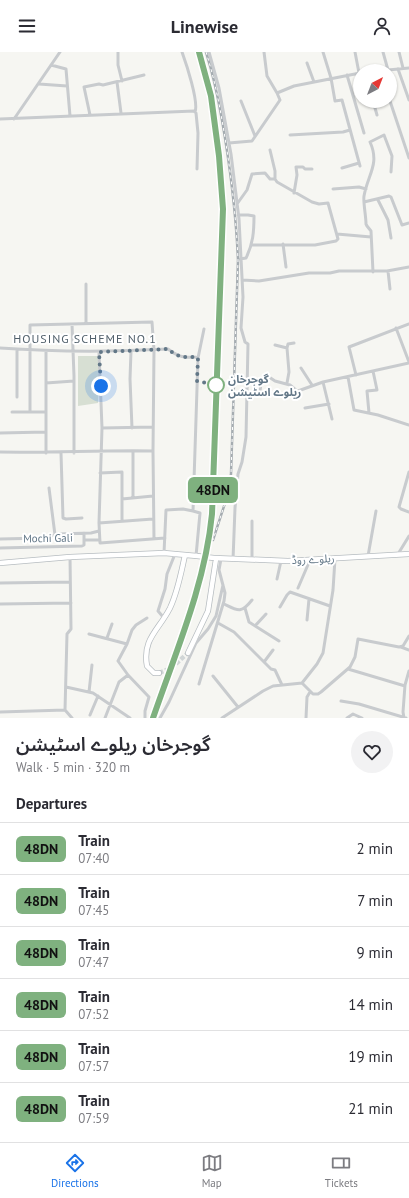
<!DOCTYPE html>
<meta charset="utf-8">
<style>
body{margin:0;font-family:"PT Sans","Noto Sans Arabic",sans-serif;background:#f2f2f3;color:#2b2b33;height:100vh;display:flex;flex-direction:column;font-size:15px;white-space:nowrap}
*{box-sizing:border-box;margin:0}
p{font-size:13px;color:#7c7c81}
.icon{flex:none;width:22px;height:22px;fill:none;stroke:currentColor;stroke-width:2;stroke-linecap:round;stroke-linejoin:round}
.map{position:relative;height:666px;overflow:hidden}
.details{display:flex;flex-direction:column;background:#fff;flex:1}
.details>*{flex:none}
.badge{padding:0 8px;border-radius:6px;font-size:14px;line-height:26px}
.needle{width:26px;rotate:42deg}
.tools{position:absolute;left:353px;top:12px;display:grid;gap:8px}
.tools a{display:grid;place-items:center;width:44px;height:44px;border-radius:50%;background:#fff;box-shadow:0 1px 3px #0004;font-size:20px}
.you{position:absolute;width:20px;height:20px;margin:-10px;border:3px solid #fff;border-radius:50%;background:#1a73e8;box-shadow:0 0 0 6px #1a73e833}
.map>.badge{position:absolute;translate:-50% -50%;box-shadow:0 0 0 2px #fff}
h2{padding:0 16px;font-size:15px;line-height:36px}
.round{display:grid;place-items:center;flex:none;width:42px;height:42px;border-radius:21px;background:#f2f2f3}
.headline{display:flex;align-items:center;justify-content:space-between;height:68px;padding:0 16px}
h1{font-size:19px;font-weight:600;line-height:30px}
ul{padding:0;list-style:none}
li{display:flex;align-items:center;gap:12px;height:52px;padding:0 16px;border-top:1px solid #e1e1e2}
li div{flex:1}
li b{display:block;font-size:15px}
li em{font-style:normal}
li .badge{min-width:44px;font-weight:700;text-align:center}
header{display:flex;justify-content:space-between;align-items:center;height:52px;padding:0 16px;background:#fff;font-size:18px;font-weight:600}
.menu{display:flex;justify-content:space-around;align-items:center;height:56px;border-top:1px solid #e1e1e2;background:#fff;font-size:11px;color:#7c7c81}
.menu a{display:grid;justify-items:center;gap:2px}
.menu .on{color:#1a73e8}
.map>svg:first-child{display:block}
.green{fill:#d7dfd3}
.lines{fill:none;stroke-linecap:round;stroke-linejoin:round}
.secondary-tunnel{stroke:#d1d6d7;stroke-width:4.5;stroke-dasharray:4.5 2;stroke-linecap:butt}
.secondary-casing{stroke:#b7bdc1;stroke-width:6}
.street{stroke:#c8cbce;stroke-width:3}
.secondary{stroke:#fff;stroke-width:4.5}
.rail-casing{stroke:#a5acb1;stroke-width:2.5}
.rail{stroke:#fff;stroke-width:1;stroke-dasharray:3;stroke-linecap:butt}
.secondary-bridge-casing{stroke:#b7bdc1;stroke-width:6;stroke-linecap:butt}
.secondary-bridge{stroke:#fff;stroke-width:4.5}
.line-casing{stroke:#fff;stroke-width:9}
.line{stroke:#7fb17f;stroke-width:6}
.walk{stroke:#627787;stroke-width:4;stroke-dasharray:0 7.2}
.stop-dot{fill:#fff;stroke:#7fb17f;stroke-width:2}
.labels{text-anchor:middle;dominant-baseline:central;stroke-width:4;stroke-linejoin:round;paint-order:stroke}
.stop-label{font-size:11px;font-weight:bold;fill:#627787;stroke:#fff;text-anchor:start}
.street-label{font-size:11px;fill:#627787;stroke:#fff}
.neighbourhood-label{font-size:12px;letter-spacing:1px;fill:#51606b;stroke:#fff}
</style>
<header><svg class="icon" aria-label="menu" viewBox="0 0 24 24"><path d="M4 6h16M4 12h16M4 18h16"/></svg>Linewise<svg class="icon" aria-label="person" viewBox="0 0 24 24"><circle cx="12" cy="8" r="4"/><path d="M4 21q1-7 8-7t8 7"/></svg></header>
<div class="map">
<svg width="409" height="666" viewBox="0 0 409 666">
<rect width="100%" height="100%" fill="#f6f6f2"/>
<path class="green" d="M78,304H100L98,351L78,354Z"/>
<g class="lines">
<path class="secondary-tunnel" d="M159,621L171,616L188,601"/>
<defs>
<path id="secondary" d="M214,506L288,509L409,502
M0,511L70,505L164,501L197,504
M188,601L208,559L216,507
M159,621H154L147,614C142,587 159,578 170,556C178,539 181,521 185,503"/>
</defs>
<use href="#secondary" class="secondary-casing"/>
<path class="street" d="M118,0V13L122,29
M182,0C186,11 199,50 195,60
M209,0L219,36L231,102L239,167L243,245L241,276L245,290L248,292L246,385L242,410L238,422L235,456L233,508
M264,0L267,24L277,41
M323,0L331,26L335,49L342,48L360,114
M355,0L359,21
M383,0L388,18L409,16
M399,0L403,16
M307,11L314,30
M51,13L66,17L70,64
M398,17L409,48
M382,19L388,18
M347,23L364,81
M117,30L121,61
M39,32L67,34
M241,49L255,84
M373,49L377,63
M390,49L409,106
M90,63L84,35L99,32L103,33L144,23
M0,67L194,59L196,61L198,81L197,117
M14,67L60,0
M290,83L343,80L350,78
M229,91L252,89L280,48L277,41L294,34L360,21
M342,116L359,111
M333,137L359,135L366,137
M294,141L297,123L296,115H303L305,117H312
M378,148L388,168L391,186
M364,150L389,144L391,145L402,173L409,171
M237,152L247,138L252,122L265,121L270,127H275
M238,163H248L254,164C254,180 253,192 246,206L240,207
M337,182L371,185
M283,192L286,215
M252,193H315L336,189L338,187L328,151L319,152L312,150L277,130L275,127V119L270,98
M388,219L390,237
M373,220L371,179L367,174L366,172C366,164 363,150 364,144C368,122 380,112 370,90L384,83L392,104L391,120
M242,228L259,229L309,221H330L339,219H387L409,215
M86,232V271
M72,272L74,324V401
M396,276L409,310
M275,293L287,296L289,320L287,331
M0,296C56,300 112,300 168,297C173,301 179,305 186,305C190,306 194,304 198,306L204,277
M287,296L288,292L294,291
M17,297V345
M131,299L130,327L132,376
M99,300L102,376L99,471L100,491L165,486
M301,316L312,333
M356,323L349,295L409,272
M348,325L354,358L378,363L409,373
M323,330L332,367
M46,331L74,329
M260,340L261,330L266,323L275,329L290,333L297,339
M246,341L262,340L284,344L323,330L409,311
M305,356L329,352
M12,360H46
M369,361L367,339L377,338L373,319
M102,376L153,375
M0,381L46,380
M153,399L154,487
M0,400C51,401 102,398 153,399L154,298L152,270L30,273V360
M46,401V299
M61,401L63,466L66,467L82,466
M409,420L399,455L401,457L409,460
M100,421L122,420V469
M49,436L55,483
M133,446V399
M122,447L153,444
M99,471L153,467
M0,487L44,486L58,482L91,481L99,479
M85,488H100
M0,496L82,494L84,493V481
M164,501L166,458L183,457L193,459
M398,502L409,484
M196,504L200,461L193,459L198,306
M368,504L376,459
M252,508V469
M277,527L281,509
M0,531L70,530
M298,536L310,508
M0,552L71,551
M224,552C238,559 241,562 252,548
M280,555L287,543L290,540L330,554
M245,556L249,570L279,589
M164,566L158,559L165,537L167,522L175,502
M307,568L309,547
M218,571L234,580L271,617L275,618L282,633
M255,574L266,562
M89,582L127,592
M107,586L112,572
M401,595L409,598
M264,610L273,598
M348,617L405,634
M213,624L238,655
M302,631L313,642H318L321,640L350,615L355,605L358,587L399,595L403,594L409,584
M199,632L224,549L225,541L219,518L221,507
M66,635L93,641L130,666
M89,640L92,613
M341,649L359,652L406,666
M65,658L72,666
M0,660L65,658L67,582L71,577L70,505
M90,663L98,644
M105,666L119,630L128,623
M145,666V659L149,645L128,623L118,609L127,592L132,578L136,573L147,566
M160,666L169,650L196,591L208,577L216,564L223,533
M222,666L263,639L273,634L302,631L317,612L323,601L333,538L335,507
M306,666L307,645L310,640
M347,666L353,662L362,666
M404,666L403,660L405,633L409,619"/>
<use href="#secondary" class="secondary"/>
<defs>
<path id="rail" d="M206,0C213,22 218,45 222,68C230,114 236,161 238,208L231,422L227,445L213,488
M153,666C176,599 205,533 212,462L223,157L219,104L215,76L211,44L199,0"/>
</defs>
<use href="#rail" class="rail-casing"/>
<use href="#rail" class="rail"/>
<defs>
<path id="secondary-bridge" d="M197,504L214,506"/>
</defs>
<use href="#secondary-bridge" class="secondary-bridge-casing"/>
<use href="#secondary-bridge" class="secondary-bridge"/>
</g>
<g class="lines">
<defs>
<path id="line" d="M153,666C176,599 205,533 212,462L223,157L219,104L211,44L199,0"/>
</defs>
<use href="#line" class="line-casing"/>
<use href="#line" class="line"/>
<path class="walk" d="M101,334L99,300L168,297C173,301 179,305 186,305C191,306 194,304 198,306L197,329L216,333"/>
</g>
<circle class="stop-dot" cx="216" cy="333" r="8"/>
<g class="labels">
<g class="stop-label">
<text x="228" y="327">گوجرخان<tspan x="228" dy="13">ریلوے اسٹیشن</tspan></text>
</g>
<g class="street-label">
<text transform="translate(48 486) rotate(-1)">Mochi Gali</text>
<text transform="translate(313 507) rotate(-3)">ریلوے روڈ</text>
</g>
<g class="neighbourhood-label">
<text x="85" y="286">HOUSING SCHEME NO.1</text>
</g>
</g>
</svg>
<div class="tools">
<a><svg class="needle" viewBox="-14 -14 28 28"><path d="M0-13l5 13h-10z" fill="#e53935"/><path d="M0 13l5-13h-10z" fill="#7c7c81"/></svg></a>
</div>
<div class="you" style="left:101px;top:334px"></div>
<b class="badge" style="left:213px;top:438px;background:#7fb17f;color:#111">48DN</b>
</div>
<section class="details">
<div class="headline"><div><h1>گوجرخان ریلوے اسٹیشن</h1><p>Walk · 5 min · 320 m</p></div><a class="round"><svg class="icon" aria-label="heart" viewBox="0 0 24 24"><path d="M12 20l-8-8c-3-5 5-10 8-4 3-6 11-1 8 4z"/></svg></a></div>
<h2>Departures</h2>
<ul>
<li><span class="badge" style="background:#7fb17f;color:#111">48DN</span><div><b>Train</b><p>07:40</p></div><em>2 min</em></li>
<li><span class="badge" style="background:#7fb17f;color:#111">48DN</span><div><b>Train</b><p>07:45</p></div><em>7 min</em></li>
<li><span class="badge" style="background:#7fb17f;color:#111">48DN</span><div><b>Train</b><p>07:47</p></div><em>9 min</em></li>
<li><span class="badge" style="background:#7fb17f;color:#111">48DN</span><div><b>Train</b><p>07:52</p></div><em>14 min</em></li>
<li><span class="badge" style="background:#7fb17f;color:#111">48DN</span><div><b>Train</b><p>07:57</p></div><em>19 min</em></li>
<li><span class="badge" style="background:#7fb17f;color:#111">48DN</span><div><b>Train</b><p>07:59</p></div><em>21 min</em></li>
</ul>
</section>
<nav class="menu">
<a class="on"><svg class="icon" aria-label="directions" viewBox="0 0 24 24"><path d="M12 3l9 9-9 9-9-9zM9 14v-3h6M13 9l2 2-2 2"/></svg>Directions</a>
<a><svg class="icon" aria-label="map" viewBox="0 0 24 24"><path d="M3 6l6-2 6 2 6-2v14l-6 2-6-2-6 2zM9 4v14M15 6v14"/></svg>Map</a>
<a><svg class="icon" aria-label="tickets" viewBox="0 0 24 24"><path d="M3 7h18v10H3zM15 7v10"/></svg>Tickets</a>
</nav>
